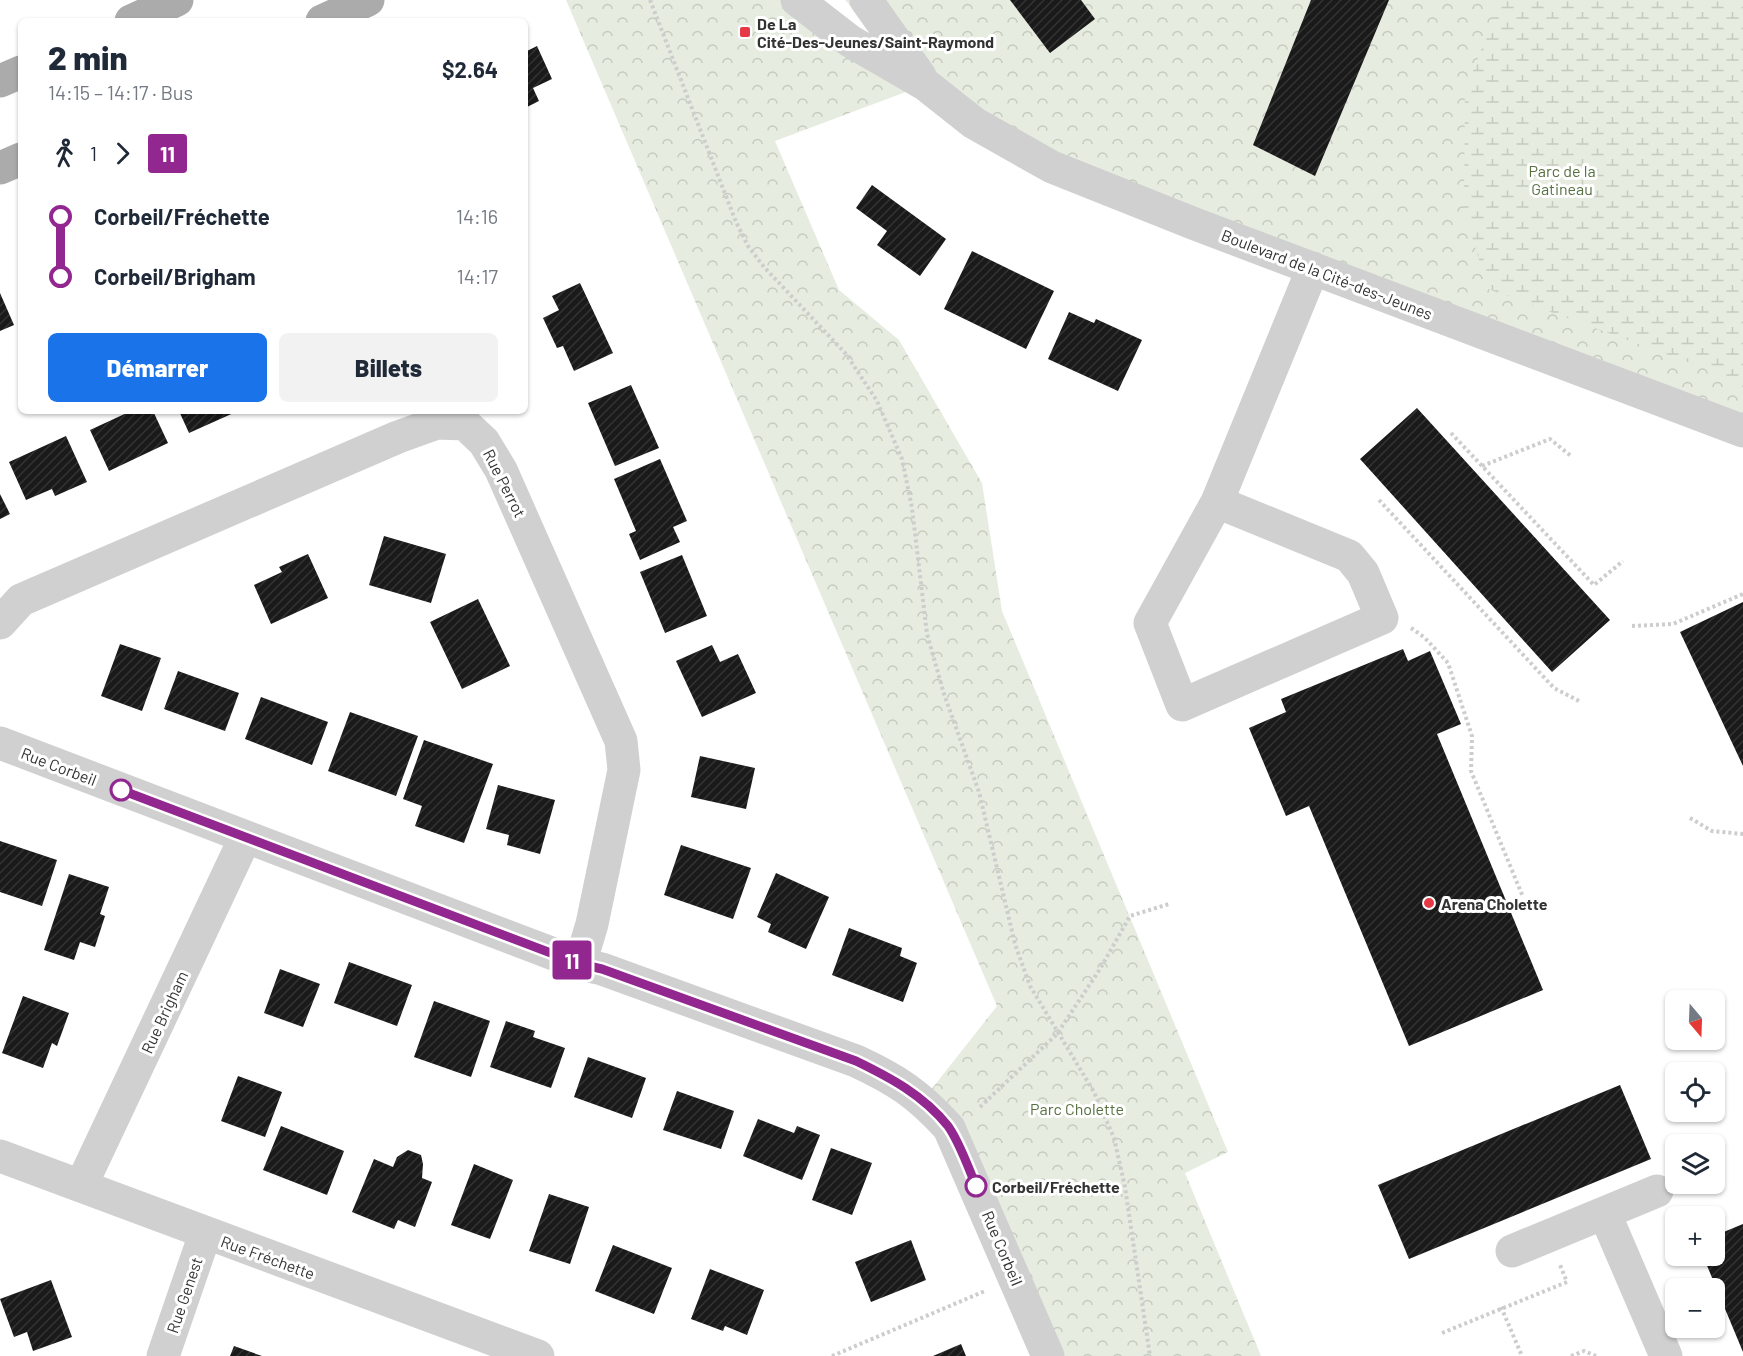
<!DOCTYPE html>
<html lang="fr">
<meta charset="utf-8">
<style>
body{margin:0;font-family:Barlow,sans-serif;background:#f2f2f3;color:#1f2937;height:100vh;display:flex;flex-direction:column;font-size:22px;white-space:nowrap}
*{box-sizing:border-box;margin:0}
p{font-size:20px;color:#747a83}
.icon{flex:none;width:33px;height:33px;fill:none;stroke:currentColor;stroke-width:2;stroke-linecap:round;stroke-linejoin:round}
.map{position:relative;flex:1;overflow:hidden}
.details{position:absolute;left:18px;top:18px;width:510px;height:396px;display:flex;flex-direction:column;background:#fff;border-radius:9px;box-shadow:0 2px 4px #0004}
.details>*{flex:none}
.badge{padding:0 12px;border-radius:4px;font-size:21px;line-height:39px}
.needle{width:39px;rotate:161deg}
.tools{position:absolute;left:1665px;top:990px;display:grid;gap:12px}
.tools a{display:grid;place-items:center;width:60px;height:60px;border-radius:9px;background:#fff;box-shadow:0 2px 4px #0004;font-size:30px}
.map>.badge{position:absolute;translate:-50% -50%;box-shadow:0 0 0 3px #fff}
.legs{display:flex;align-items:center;gap:9px;height:66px;padding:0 30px;font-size:20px}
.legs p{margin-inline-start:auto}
.overview{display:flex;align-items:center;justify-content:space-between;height:102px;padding:0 30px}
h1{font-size:33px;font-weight:800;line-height:45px}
.cta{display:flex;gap:12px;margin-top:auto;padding:12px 30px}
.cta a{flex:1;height:69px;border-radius:9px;background:#1a73e8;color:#fff;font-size:24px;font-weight:800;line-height:69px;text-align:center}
.cta a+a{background:#f2f2f3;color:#1f2937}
ul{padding:0 30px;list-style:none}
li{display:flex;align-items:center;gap:21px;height:60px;font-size:22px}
li i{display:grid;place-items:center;width:9px;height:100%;margin:0 8px;background:currentColor}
li i::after{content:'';width:15px;height:15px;margin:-8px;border:4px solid;border-radius:50%;background:#fff}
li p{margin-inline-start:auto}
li:first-child i{background:linear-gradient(#0000 50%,currentColor 0)}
li:last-child i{background:linear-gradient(currentColor 50%,#0000 0)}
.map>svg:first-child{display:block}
.forest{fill:url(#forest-crowns)}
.wetland{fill:url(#wetland-marsh)}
.building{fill:url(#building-hatch)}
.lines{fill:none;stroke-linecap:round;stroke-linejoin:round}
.path{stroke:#cdcdcd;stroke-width:4;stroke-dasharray:3 3;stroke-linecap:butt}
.minor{stroke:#d0d0d0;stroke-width:33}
.major{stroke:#ababab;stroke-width:33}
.line-1-casing{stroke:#fff;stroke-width:14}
.line-1{stroke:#922790;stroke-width:9}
.poi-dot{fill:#e63946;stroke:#fff;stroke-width:2}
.stop-1-dot{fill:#fff;stroke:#922790;stroke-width:3}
.labels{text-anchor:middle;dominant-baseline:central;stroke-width:6;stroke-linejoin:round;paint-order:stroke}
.poi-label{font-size:16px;font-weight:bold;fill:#333;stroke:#fff;text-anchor:start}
.park-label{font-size:16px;fill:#56703f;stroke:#fff}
.street-label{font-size:16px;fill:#333;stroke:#fff}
.stop-label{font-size:16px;font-weight:bold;fill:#333;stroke:#fff;text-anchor:start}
</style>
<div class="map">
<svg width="1743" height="1356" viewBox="0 0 1743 1356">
<defs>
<pattern id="forest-crowns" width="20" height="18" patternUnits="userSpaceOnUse" patternTransform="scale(1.5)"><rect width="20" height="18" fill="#e6ecdf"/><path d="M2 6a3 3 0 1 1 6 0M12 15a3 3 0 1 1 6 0" fill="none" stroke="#c6cbc0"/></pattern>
<pattern id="wetland-marsh" width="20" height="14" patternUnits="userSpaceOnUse" patternTransform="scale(1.5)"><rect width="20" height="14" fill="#e6ecdf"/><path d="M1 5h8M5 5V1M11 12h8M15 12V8" fill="none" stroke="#c6cbc0"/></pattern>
<pattern id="building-hatch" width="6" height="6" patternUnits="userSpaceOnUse" patternTransform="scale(1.5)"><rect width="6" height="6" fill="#1a1a1a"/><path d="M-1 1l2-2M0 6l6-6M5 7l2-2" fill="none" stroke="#333"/></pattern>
</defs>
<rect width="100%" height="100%" fill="#fff"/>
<path class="forest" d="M566,0H797L901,58L845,0H1743V430L1280,273L927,84L775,141L839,290L899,340L982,483L1002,611L1228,1152L1185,1173L1261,1356H1048L923,1100L997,1006Z"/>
<path class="wetland" d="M1500,0H1743V382L1488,289L1464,210L1465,92Z"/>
<path class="building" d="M1010,0H1081L1095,19L1050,53Z
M1311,0H1389L1315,176L1253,145Z
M537,46L552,79L533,88L539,101L525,108V52Z
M872,185L946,239L920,276L877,245L887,231L856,208Z
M972,251L1054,291L1026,349L944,309Z
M580,283L613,353L574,371L563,346L557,348L543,318L559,310L552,296Z
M0,293L14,325L0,331Z
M1069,312L1094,323L1096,319L1142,340L1118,391L1048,359Z
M631,385L659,448L615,466L588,403Z
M1417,408L1610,620L1552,672L1360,459Z
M131,411H153L168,443L109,471L90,430Z
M179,411H238L189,433Z
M66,436L87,482L55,496L52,489L26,500L9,462Z
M660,459L687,521L673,527L680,542L640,560L629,534L636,531L614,479Z
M0,494L10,514L0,519Z
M384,536L446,554L431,603L369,585Z
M308,554L328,598L271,624L254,585L282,572L279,567Z
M682,555L707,616L665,633L640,572Z
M478,599L510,666L462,689L430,622Z
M1743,602V766L1680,632Z
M120,644L161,658L142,711L101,696Z
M712,645L720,662L738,654L756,693L702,717L676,661Z
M1403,649L1408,661L1430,651L1461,724L1437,734L1543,990L1409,1046L1309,806L1286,816L1249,728L1286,712L1281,699Z
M178,671L239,693L225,731L164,709Z
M261,697L328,722L312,765L245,739Z
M350,712L418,736L396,796L328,771Z
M424,740L493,764L464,843L415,826L422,806L403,799Z
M700,756L755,768L746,809L691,797Z
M498,785L555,800L540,854L507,845L509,835L486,829Z
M0,841L57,860L42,906L0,892Z
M681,845L751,868L733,919L664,895Z
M776,873L829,897L806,949L768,932L771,924L757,917Z
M69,874L109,887L100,914L105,916L95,947L80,942L74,960L44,950Z
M849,928L902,948L900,956L917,963L903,1002L832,975Z
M349,962L412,985L397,1026L334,1003Z
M280,969L320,984L303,1027L264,1013Z
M23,996L69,1013L57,1046L52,1043L43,1068L2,1053Z
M434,1001L490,1021L471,1077L414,1057Z
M506,1021L535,1031L533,1037L565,1048L551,1088L490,1067Z
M588,1057L646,1078L632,1118L574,1097Z
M238,1076L282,1092L265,1137L221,1121Z
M1620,1085L1651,1159L1409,1259L1378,1185Z
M677,1091L734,1111L721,1149L663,1130Z
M758,1119L794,1133L797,1126L820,1135L802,1180L743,1156Z
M281,1126L344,1151L327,1195L263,1170Z
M831,1148L872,1163L852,1215L812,1200Z
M408,1150L421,1155L423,1164L422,1178L432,1182L415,1227L398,1220L394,1229L352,1212L374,1159L393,1167L397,1157Z
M474,1164L513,1180L490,1239L451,1225Z
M549,1194L589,1207L570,1264L529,1251Z
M1743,1224V1352L1703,1256H1714V1236Z
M911,1240L926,1280L871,1302L855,1262Z
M613,1245L672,1268L654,1314L595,1291Z
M710,1269L764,1290L747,1335L725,1326L723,1331L691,1319Z
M51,1280L72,1337L33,1351L27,1332L14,1337L0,1299Z
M961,1344L966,1356H933Z
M234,1346L262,1356H230Z"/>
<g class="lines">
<path class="path" d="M650,0L736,222L748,246L764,267L846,354L877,401L902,459L912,508L927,634L944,694L979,792L1015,944L1030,986L1094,1092L1114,1138L1125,1187L1150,1356
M1451,433L1594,585L1623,561
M1482,466L1550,439L1571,456
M1379,500L1554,688L1579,701
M1632,626L1673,624L1743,594
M1411,628L1425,638L1448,663L1472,736L1471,771L1523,897
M1690,818L1712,831L1743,834
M980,1107L1057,1034L1100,969L1130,916L1169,904
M1501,1307L1522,1356
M1442,1333L1567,1282L1560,1265
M832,1356L985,1291
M1571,1356L1584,1351L1596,1356"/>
<path class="minor" d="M797,0L850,41L926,85L974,123L1052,167L1195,224L1743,431
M866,0L920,76
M1217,502L1349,556L1363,573L1382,618L1182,705L1150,623L1217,502L1313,268
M0,623L21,600L398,437L437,423L465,424L484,442L501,470L621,741L624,770L592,924L580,964
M0,743L580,964L602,969L856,1061C897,1080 918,1094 949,1128L1048,1356
M0,1156L538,1356
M81,1186L245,838
M1605,1214L1666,1356
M1512,1251L1657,1191
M163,1356L205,1234"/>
<path class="major" d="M131,21L177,0
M322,21L368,0
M0,81L21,72
M0,168L21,159"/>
</g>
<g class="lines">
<defs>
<path id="line-1" d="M121,790L580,964L602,969L856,1061C891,1078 923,1095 948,1126C960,1143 968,1167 976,1186"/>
</defs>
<use href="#line-1" class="line-1-casing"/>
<use href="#line-1" class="line-1"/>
</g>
<g class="poi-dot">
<rect x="739" y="26" width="12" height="12" rx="3"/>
<circle cx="1429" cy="903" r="6"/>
</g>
<g class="stop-1-dot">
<circle cx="121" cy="790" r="10"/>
<circle cx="976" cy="1186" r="10"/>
</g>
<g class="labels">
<g class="poi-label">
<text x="757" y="23">De La<tspan x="757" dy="18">Cité-Des-Jeunes/Saint-Raymond</tspan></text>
<text x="1441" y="903">Arena Cholette</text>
</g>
<g class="park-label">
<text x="1562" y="170">Parc de la<tspan x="1562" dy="18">Gatineau</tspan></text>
<text x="1077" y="1108">Parc Cholette</text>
</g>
<g class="street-label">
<text transform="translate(1327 274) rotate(21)">Boulevard de la Cité-des-Jeunes</text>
<text transform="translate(505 483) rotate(63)">Rue Perrot</text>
<text transform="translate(59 766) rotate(21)">Rue Corbeil</text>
<text transform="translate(164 1012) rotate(-65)">Rue Brigham</text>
<text transform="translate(1003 1248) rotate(67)">Rue Corbeil</text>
<text transform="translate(268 1257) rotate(20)">Rue Fréchette</text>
<text transform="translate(184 1295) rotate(-71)">Rue Genest</text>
</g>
<g class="stop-label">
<text x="992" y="1186">Corbeil/Fréchette</text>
</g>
</g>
</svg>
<div class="tools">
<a><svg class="needle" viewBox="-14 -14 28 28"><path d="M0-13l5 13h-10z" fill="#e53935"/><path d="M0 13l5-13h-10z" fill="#747a83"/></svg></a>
<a><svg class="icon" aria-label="locate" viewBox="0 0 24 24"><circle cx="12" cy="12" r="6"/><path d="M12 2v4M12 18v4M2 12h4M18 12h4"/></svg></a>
<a><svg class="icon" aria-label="layers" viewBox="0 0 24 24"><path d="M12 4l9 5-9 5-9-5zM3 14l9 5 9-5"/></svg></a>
<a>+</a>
<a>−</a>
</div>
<b class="badge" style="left:572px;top:960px;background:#922790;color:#fff">11</b>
<section class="details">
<div class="overview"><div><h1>2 min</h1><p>14:15 – 14:17 · Bus</p></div><b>$2.64</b></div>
<div class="legs"><svg class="icon" aria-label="walk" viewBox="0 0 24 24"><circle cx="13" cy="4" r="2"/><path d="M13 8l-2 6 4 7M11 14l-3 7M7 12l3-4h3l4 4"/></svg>1<svg class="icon" aria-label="forward" viewBox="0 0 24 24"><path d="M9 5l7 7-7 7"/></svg><b class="badge" style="background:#922790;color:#fff">11</b></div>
<ul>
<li><i style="color:#922790"></i><b>Corbeil/Fréchette</b><p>14:16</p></li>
<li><i style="color:#922790"></i><b>Corbeil/Brigham</b><p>14:17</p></li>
</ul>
<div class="cta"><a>Démarrer</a><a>Billets</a></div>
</section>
</div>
